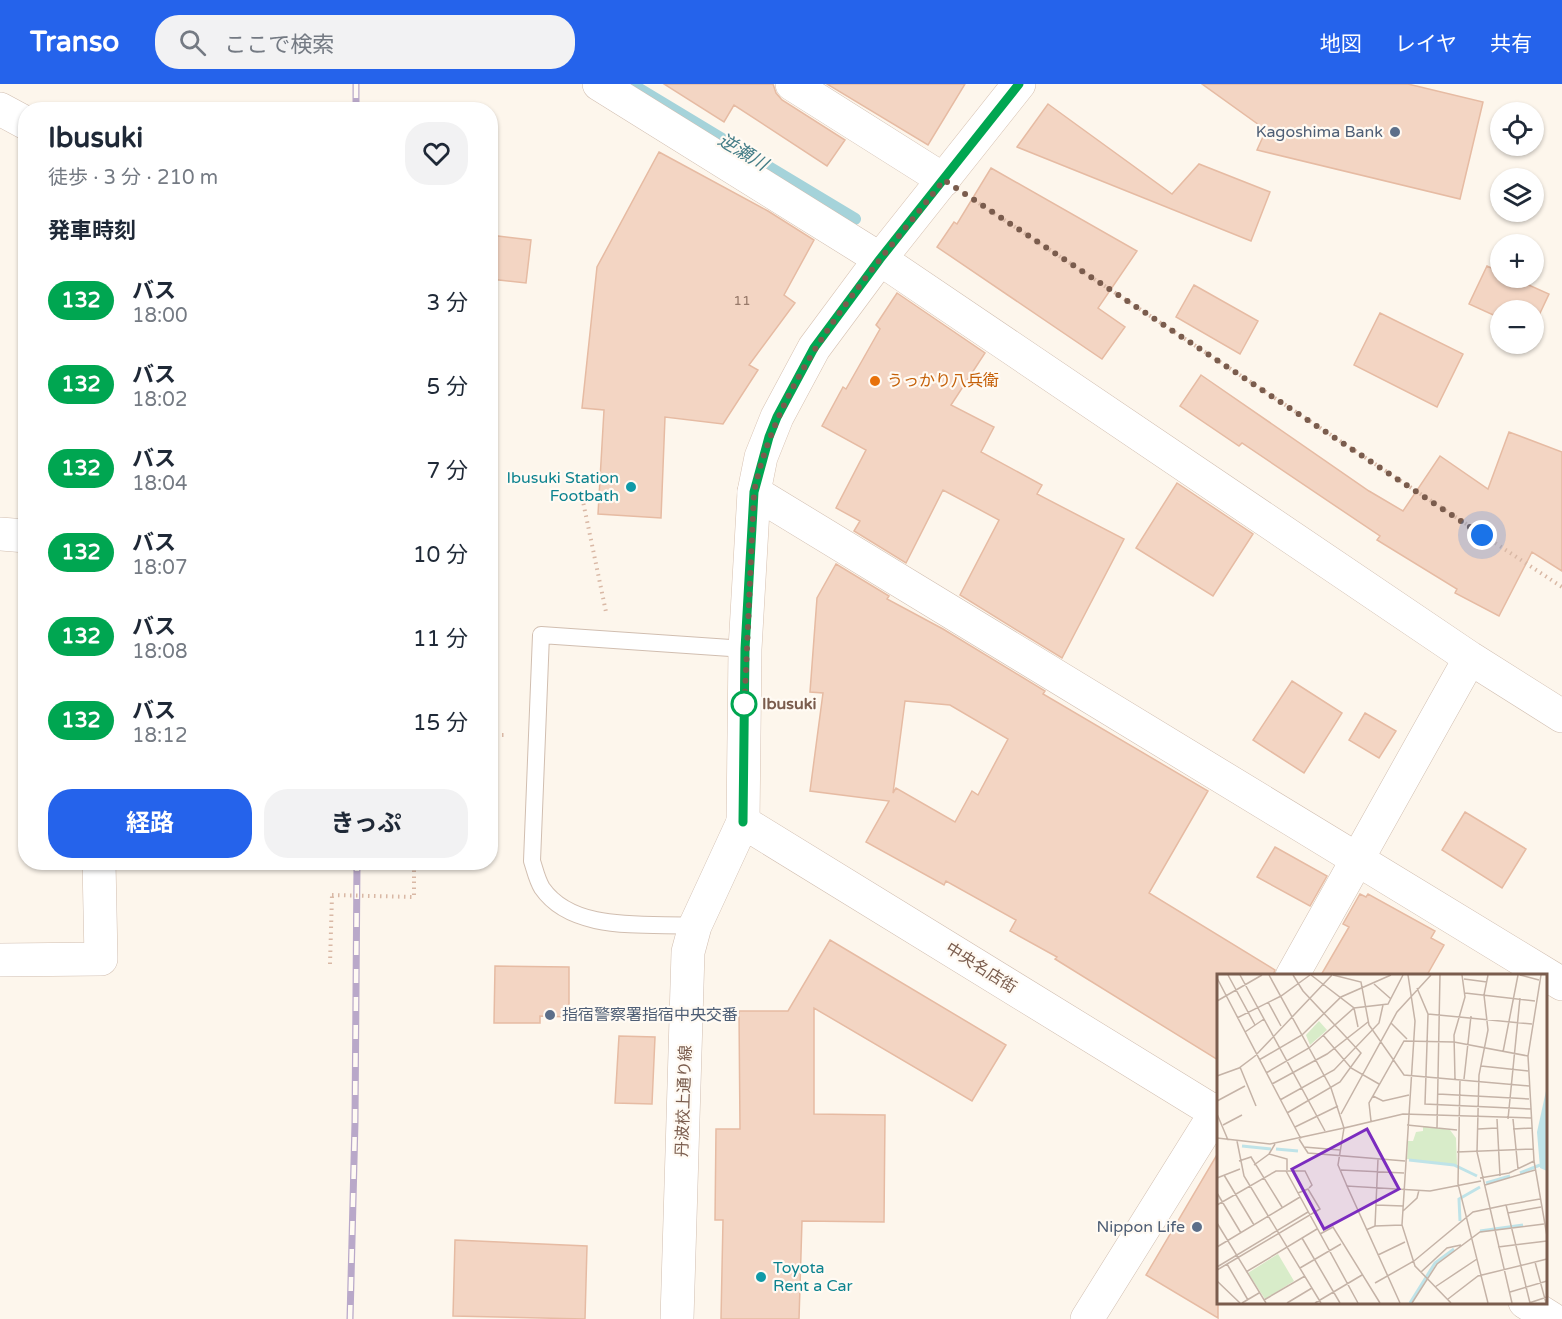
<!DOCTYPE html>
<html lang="ja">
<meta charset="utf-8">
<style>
body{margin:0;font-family:"Varela Round","Noto Sans JP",sans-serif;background:#f2f2f3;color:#1f2937;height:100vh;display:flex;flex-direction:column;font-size:22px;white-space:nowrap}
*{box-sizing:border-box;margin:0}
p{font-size:20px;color:#747a83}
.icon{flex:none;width:33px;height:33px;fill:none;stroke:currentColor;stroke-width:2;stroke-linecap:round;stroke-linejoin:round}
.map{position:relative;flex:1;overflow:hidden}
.drawer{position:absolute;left:18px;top:18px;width:480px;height:768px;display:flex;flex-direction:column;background:#fff;border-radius:24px;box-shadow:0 2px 4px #0004}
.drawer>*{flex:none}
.badge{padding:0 12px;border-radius:20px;font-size:21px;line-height:39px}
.buttons{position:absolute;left:1490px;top:18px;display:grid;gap:12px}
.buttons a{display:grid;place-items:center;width:54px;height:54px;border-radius:50%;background:#fff;box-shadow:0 2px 4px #0004;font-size:30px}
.you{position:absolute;width:30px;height:30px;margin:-15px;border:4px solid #fff;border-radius:50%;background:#1a73e8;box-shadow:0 0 0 9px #1a73e833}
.map>.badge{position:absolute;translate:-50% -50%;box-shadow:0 0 0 3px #fff}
h2{padding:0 30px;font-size:22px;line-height:54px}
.round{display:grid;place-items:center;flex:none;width:63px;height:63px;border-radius:24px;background:#f2f2f3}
.overview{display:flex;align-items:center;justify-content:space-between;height:102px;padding:0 30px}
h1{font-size:28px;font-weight:700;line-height:45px}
.button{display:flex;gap:12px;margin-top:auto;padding:12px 30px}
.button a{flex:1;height:69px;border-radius:24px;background:#2563eb;color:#fff;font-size:24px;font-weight:700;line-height:69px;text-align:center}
.button a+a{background:#f2f2f3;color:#1f2937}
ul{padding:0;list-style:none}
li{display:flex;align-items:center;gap:18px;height:84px;padding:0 30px}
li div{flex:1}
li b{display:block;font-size:22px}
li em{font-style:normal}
li .badge{min-width:66px;font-weight:700;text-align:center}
header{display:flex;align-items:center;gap:36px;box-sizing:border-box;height:84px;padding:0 30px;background:#2563eb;color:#fff}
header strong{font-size:28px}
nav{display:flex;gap:33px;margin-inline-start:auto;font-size:21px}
.search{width:420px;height:54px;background:#f2f2f3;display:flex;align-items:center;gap:15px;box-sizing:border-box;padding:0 21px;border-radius:24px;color:#747a83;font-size:22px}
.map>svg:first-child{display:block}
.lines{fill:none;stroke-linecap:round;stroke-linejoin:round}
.stream{stroke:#a5d3da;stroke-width:12}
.building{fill:#f3d5c3;stroke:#e6bba3;stroke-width:1.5;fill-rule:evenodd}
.service-casing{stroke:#d1beb0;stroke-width:18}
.minor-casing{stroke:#d1beb0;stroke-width:34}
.tertiary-casing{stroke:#d1beb0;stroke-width:34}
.secondary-casing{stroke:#d6c0b0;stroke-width:34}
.path{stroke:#d9b8a5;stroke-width:4;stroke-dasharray:1.5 4.5;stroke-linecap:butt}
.service{stroke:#fff;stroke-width:16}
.minor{stroke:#fff;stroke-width:33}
.tertiary{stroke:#fff;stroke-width:33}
.secondary{stroke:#fff;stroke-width:33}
.rail-casing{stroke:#b9a8c9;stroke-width:7}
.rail{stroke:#fffaf3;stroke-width:4.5;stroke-dasharray:14;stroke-linecap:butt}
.path-bridge{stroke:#d9b8a5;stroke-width:4;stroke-dasharray:1.5 4.5;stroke-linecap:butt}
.line-casing{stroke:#fff;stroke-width:14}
.line{stroke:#00a651;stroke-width:9}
.walk{stroke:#7a5c4d;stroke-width:6;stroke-dasharray:0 10.8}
.service-dot{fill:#5c6f8a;stroke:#fffaf3;stroke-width:2}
.food-dot{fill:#e8710a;stroke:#fffaf3;stroke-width:2}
.culture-dot{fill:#0f9aa8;stroke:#fffaf3;stroke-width:2}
.stop-dot{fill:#fff;stroke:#00a651;stroke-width:3}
.labels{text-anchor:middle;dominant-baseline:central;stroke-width:4.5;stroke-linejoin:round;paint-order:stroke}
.number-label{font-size:14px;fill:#987a6a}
.service-label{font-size:16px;fill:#4e5e75;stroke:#fffaf3;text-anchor:end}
.food-label{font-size:16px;fill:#c56008;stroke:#fffaf3;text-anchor:start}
.culture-label{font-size:16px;fill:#0d838f;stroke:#fffaf3;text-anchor:end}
.stop-label{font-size:16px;font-weight:bold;fill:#7a5c4d;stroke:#fffaf3;text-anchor:start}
.street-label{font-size:16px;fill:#7a5c4d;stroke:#fffaf3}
.water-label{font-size:18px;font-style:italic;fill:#437c86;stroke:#fffaf3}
.inset-river{fill:none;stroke:#bfe3e8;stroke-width:3}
.inset-road{fill:none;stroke:#c5b3a7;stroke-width:1.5}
.view{fill:#7b2cbf;fill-opacity:0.15;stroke:#7b2cbf;stroke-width:3}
.inset-edge{fill:none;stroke:#7a5c4d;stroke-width:3}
</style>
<header>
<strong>Transo</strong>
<div class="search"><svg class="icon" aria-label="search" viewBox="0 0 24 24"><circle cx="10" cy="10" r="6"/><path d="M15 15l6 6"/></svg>ここで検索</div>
<nav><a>地図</a><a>レイヤ</a><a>共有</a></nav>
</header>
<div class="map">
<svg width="1562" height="1235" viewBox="0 0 1562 1235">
<rect width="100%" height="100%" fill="#fdf6ec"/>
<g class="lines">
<path class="stream" d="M631,0L855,135"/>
</g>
<path class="building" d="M664,0H773L776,9L782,16L845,56L827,82L734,21L724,38Z
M827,0H965L928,61Z
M1202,0H1408L1483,18L1460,115L1257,66L1266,46Z
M1048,20L1172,110L1199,80L1270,108L1251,157L1017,63Z
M659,68L768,127L814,156L784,211L795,219L749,281L758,286L723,340L665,333L661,434L598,430L604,326L582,324L597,183Z
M991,84L1137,167L1098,224L1125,243L1102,275L937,163L954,138L957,140Z
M490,151L531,156L526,199L490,195Z
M1487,182L1500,188V194H1513L1549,210L1533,244V226H1500V234L1469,220Z
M1194,201L1258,237L1240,270L1176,233Z
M897,209L985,269L951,321L994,343L981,368L1042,401L1037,410L1124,455L1062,574L960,511L999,436L943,406L906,479L854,447L860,437L836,424L866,366L822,342L843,303L846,305L880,245L876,241Z
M1380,229L1463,270L1437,323L1354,281Z
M1201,291L1369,407L1403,427L1440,372L1488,405L1509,348L1562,368V487L1532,468L1499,532L1455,509L1457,505L1377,456L1380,452L1242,359L1239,362L1180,322Z
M1177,399L1253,450L1213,512L1136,464Z
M836,480L889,512L887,515L943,545L1045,607L1043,610L1208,707L1149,809L1275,886L1273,891H1218V976L1055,875L1057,873L1010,847L1016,836L946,797L944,801L866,758L889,717L810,707L823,609L810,608L817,514ZM905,617L950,621L1008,655L978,711L972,707L955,738L896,704L893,709Z
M1292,597L1342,629L1304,689L1253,656Z
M1365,629L1396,647L1379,674L1349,656Z
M1465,728L1526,765L1502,804L1442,766Z
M1275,763L1327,792L1310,822L1257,793Z
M1360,810L1366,813L1368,810L1435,847L1431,854L1444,861L1427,891H1321L1349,843L1343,840Z
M830,856L1006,961L972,1017L814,924V1030L885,1031L884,1138L802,1137L799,1235H721L723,1136H715L716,1045H740L739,927H788Z
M495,882L569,883V933L540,932V939H494Z
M619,952L655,953L652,1020L615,1019Z
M1218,1069V1234L1146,1191Z
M455,1156L587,1162L585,1235L453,1232Z"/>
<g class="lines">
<defs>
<path id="service" d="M695,842C646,839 573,849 542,804C537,796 535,786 532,777L541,551L745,565"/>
<path id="minor" d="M599,0L880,175L1470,574L1562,632
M792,0L944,96
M0,25L26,39
M754,408L1562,900
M0,450L26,452
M0,876L101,875L99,778
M1292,892L1470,574
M1087,1235L1218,1025"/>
<path id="tertiary" d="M1525,1218L1552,1235
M677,1235L688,868L695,842L743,738L1218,1030"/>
<path id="secondary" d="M743,738L745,565L754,408L761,373L777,333L814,264L880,175L1019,0"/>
</defs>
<use href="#service" class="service-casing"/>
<use href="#minor" class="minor-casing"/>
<use href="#tertiary" class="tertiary-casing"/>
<use href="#secondary" class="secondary-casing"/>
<path class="path" d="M974,116L1562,503
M581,408L606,528
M490,651H508
M414,794V778
M330,880L332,811"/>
<use href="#service" class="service"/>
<use href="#minor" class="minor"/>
<use href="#tertiary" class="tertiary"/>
<use href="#secondary" class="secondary"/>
<defs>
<path id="rail" d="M356,0V26
M350,1235L355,1038L357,778"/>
</defs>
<use href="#rail" class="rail-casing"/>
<use href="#rail" class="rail"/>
<path class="path-bridge" d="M332,811L414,813V794"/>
</g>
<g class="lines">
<defs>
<path id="line" d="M743,738L745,565L754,408L769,353L777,333L814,264L880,175L1019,0"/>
</defs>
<use href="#line" class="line-casing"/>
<use href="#line" class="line"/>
<path class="walk" d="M744,620V630L754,408C780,286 868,192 944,96L1482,451"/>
</g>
<g class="service-dot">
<circle cx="1395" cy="48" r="6"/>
<circle cx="550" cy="931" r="6"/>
<circle cx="1197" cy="1143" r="6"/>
</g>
<circle class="food-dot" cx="875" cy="297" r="6"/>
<g class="culture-dot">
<circle cx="631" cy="403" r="6"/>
<circle cx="761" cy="1193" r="6"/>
</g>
<circle class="stop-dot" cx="744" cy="620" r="12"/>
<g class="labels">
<g class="number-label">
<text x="742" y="216">11</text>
</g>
<g class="service-label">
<text x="1383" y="48">Kagoshima Bank</text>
<text x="562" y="931" text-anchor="start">指宿警察署指宿中央交番</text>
<text x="1185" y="1143">Nippon Life</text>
</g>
<g class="food-label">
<text x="887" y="297">うっかり八兵衛</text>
</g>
<g class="culture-label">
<text x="619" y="394">Ibusuki Station<tspan x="619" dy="18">Footbath</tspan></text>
<text x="773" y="1184" text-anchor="start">Toyota<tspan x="773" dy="18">Rent a Car</tspan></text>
</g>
<g class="stop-label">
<text x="762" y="620">Ibusuki</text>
</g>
<g class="street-label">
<text transform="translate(981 884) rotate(32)">中央名店街</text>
<text transform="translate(684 1017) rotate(-88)">丹波校上通り線</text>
</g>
<g class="water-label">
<text transform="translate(743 68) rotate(31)">逆瀬川</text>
</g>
</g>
<g transform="translate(1217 890)">
<rect width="330" height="330" fill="#fdf6ec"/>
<path d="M102,47L110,56L93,71L89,61ZM206,152L233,156L239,164L240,192L190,185L191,167H196L199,158L206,157ZM61,280L77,307L48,325L31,299Z" fill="#d8ecc9"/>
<path d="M329,117H330V197L323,194L320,158Z" fill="#bfe3e8"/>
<path class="inset-river" d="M25,172L54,175M59,175L81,177M192,186L237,191L260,202M303,199L323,191M269,209L293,202M243,247L242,225L263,213M263,257L306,251M193,329L218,289L237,275"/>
<path class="inset-road" d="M11,1L38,51M23,1L108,157M52,1L114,114L127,154L186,140L314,144M94,1L137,34L141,53M116,1L144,8L152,51L187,101L312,112M191,1L198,47L185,251L198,292L234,329M271,1L267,21L271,56L262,101L260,178L295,329M303,1L322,6M324,1L311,82L317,187L330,262M0,4L84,165M247,5L270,8M157,10L174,25M200,14L211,40L208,130L314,135M248,19L318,27M0,27L45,1M51,28L64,52M211,40L315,50M20,44L64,22L93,1M174,49L190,65M28,58L47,45M106,61L134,94L162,110M286,78L301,1M42,86L85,61L124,23L174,1M264,92L311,97M23,93L39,132M49,99L92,74L137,34L171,30L186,1M0,102L22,94L38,82L115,1M238,105L237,61L248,23L245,1M247,105L254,42M243,106L241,210L271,329M55,110L110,80L151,48M221,120L312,125M156,122L166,127L192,121M63,126L117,96L162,49L166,31M0,127L28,112M70,139L123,108L144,79L86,17L76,1M0,140L11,166M124,140L180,38L214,1M280,145L283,202M291,145L303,24M296,145L301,195M154,147L152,129L187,67L237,68L311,82M6,151L25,141M190,151L240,156M78,153L121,132M220,154L223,1M261,155L280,154M296,155L315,154M0,164L53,170L127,154L121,191L130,212M82,165L87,173L123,176M20,167L27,202L104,329M87,173L91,179L188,187M240,178L316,175M52,180L70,185V196M22,187L34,183L65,233M37,191L52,180L58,170M124,196L187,199M69,197L141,329M7,201L37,251M0,204L23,195M263,204L292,199L317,187M268,211L318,196M0,219L24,259M0,231L59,197H88L95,211L92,214M159,231L186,232M186,237L200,224L202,216M291,239L324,233M0,249L49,329M158,252L161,185M149,256L158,252L185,251M103,260L116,253L163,329M85,264L123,329M0,273L83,223M281,273L330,267M161,281L188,268M318,288L329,329M10,290L31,326M0,293L91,238M83,294L124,270M0,296L103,235L91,215L81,219M29,298L100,255M204,298L230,274L244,271M0,307L23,329M158,309L197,287L256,238L289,231M218,313L260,285M293,318L330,307M231,325L261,302L330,285M47,326L88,302M25,329L42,319M70,329L95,314M98,329L145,301M183,329L130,212L213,217L264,207M195,329L220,290L263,258L327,250M312,329L330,323M313,329L289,231L323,225"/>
<path class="view" d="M150,155L182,215L107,255L75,195Z"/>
<rect width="330" height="330" class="inset-edge"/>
</g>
</svg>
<div class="buttons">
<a><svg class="icon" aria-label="locate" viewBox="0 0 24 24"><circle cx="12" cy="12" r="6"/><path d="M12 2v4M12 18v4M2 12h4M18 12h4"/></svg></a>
<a><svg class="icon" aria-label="layers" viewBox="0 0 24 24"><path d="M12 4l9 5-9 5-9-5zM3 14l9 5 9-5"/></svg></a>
<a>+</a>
<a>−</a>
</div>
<div class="you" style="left:1482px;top:451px"></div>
<section class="drawer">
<div class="overview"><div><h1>Ibusuki</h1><p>徒歩 · 3 分 · 210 m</p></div><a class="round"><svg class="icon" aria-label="heart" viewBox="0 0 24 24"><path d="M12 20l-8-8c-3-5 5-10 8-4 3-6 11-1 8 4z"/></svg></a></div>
<h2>発車時刻</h2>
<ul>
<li><span class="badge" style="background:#00a651;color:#fff">132</span><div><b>バス</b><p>18:00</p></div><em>3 分</em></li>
<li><span class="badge" style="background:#00a651;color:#fff">132</span><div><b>バス</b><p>18:02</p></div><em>5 分</em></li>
<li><span class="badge" style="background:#00a651;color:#fff">132</span><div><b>バス</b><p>18:04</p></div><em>7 分</em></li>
<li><span class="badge" style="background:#00a651;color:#fff">132</span><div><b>バス</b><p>18:07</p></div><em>10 分</em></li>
<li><span class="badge" style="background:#00a651;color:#fff">132</span><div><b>バス</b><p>18:08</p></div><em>11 分</em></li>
<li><span class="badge" style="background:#00a651;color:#fff">132</span><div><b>バス</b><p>18:12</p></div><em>15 分</em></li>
</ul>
<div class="button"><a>経路</a><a>きっぷ</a></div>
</section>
</div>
